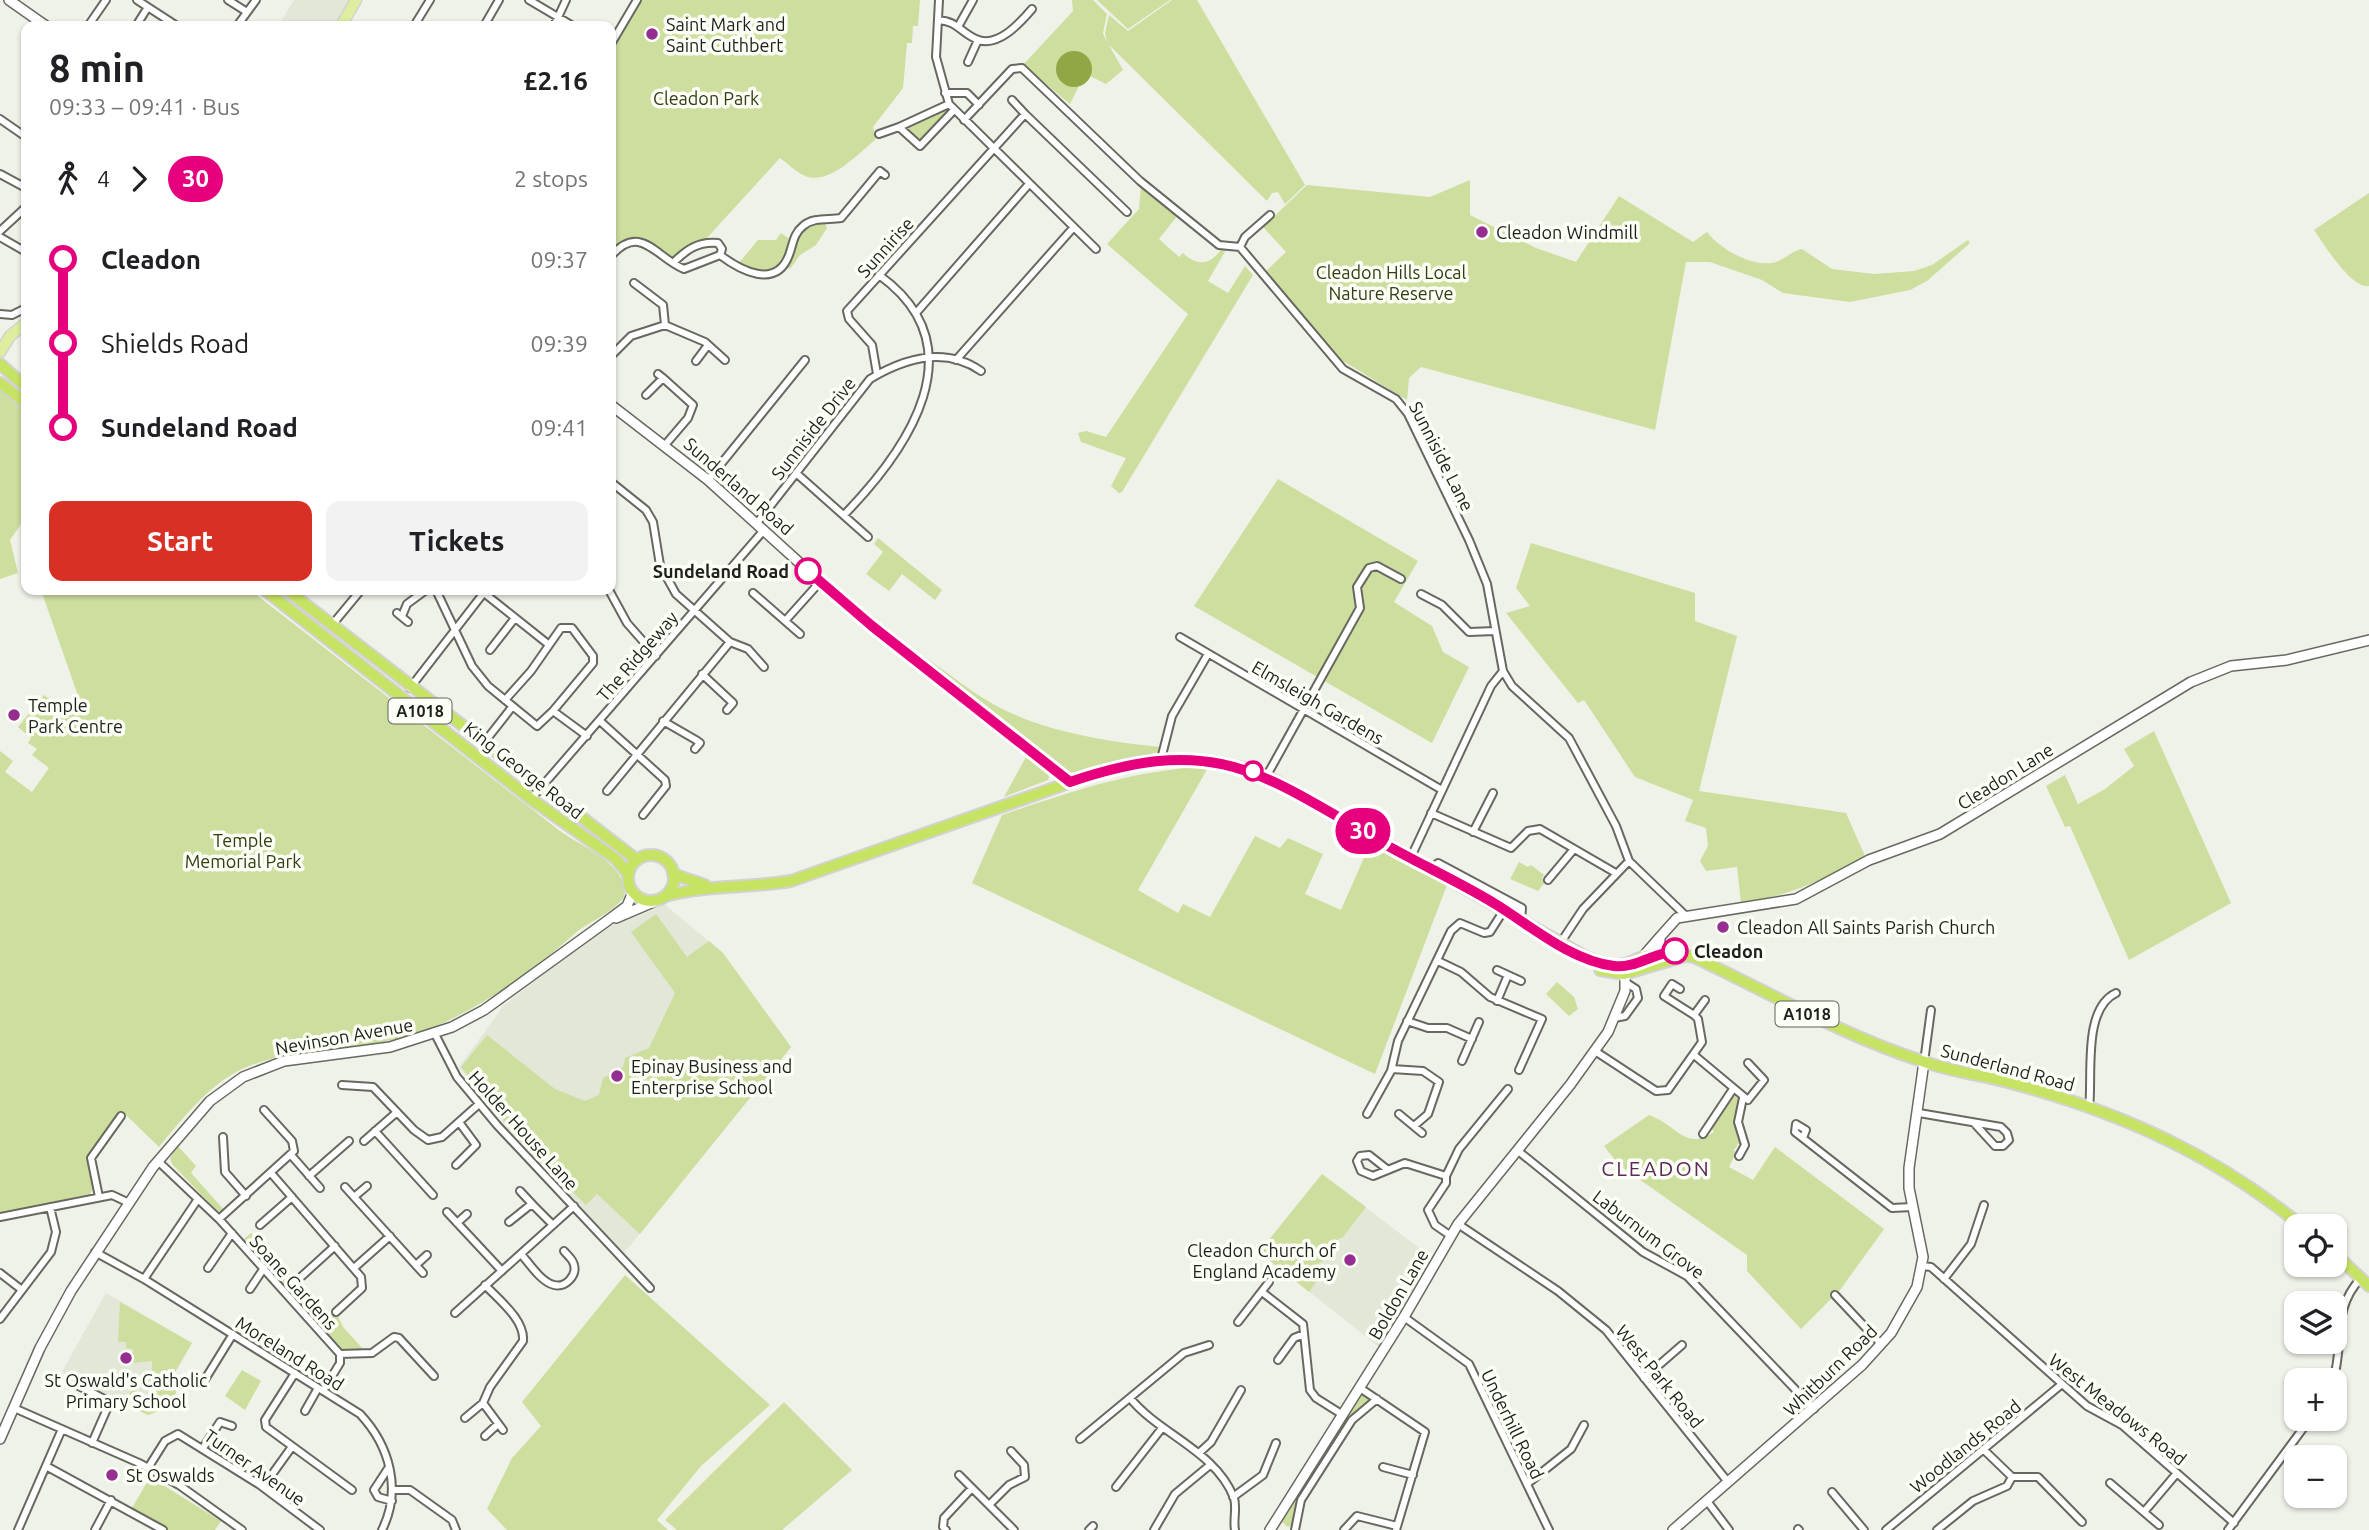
<!DOCTYPE html>
<meta charset="utf-8">
<style>
body{margin:0;font-family:Ubuntu,sans-serif;background:#f2f2f2;color:#202124;height:100vh;display:flex;flex-direction:column;font-size:26px;white-space:nowrap}
*{box-sizing:border-box;margin:0}
p{font-size:23px;color:#757577}
.icon{flex:none;width:38px;height:38px;fill:none;stroke:currentColor;stroke-width:2;stroke-linecap:round;stroke-linejoin:round}
.map{position:relative;flex:1;overflow:hidden}
.side{position:absolute;left:21px;top:21px;width:595px;height:574px;display:flex;flex-direction:column;background:#fff;border-radius:14px;box-shadow:0 2px 5px #0004}
.side>*{flex:none}
.badge{padding:0 14px;border-radius:23px;font-size:24px;line-height:46px}
.buttons{position:absolute;left:2284px;top:1214px;display:grid;gap:14px}
.buttons a{display:grid;place-items:center;width:63px;height:63px;border-radius:14px;background:#fff;box-shadow:0 2px 5px #0004;font-size:35px}
.map>.badge{position:absolute;translate:-50% -50%;box-shadow:0 0 0 4px #fff}
.legs{display:flex;align-items:center;gap:10px;height:77px;padding:0 28px;font-size:23px}
.legs p{margin-inline-start:auto}
.overview{display:flex;align-items:center;justify-content:space-between;height:119px;padding:0 28px}
h1{font-size:38px;font-weight:600;line-height:52px}
.action{display:flex;gap:14px;margin-top:auto;padding:14px 28px}
.action a{flex:1;height:80px;border-radius:14px;background:#d93025;color:#fff;font-size:28px;font-weight:600;line-height:80px;text-align:center}
.action a+a{background:#f2f2f2;color:#202124}
ul{padding:0 28px;list-style:none}
li{display:flex;align-items:center;gap:24px;height:84px;font-size:26px}
li i{display:grid;place-items:center;width:10px;height:100%;margin:0 9px;background:currentColor}
li i::after{content:'';width:18px;height:18px;margin:-9px;border:5px solid;border-radius:50%;background:#fff}
li p{margin-inline-start:auto}
li:first-child i{background:linear-gradient(#0000 50%,currentColor 0)}
li:last-child i{background:linear-gradient(currentColor 50%,#0000 0)}
.map>svg:first-child{display:block}
.built{fill:#e2e7d7}
.green{fill:#cdde9f}
.water{fill:#91a645}
.lines{fill:none;stroke-linecap:round;stroke-linejoin:round}
.street-casing{stroke:#676961;stroke-width:10}
.secondary-casing{stroke:#676961;stroke-width:12}
.primary-casing{stroke:#d2d2d2;stroke-width:13}
.highway-casing{stroke:#d2d2d2;stroke-width:14}
.street{stroke:#fff;stroke-width:6}
.secondary{stroke:#fff;stroke-width:9}
.primary{stroke:#ddeea1;stroke-width:10}
.highway{stroke:#c7e363;stroke-width:10}
.line-1-casing{stroke:#fff;stroke-width:16}
.line-1{stroke:#e6007e;stroke-width:10}
.poi-dot{fill:#962d90;stroke:#fcfff5;stroke-width:2.5}
.stop-1-dot{fill:#fff;stroke:#e6007e;stroke-width:3.5}
.labels{text-anchor:middle;dominant-baseline:central;stroke-width:7;stroke-linejoin:round;paint-order:stroke}
.shield{fill:#fcfff5;stroke:#61635e;stroke-width:2}
.shield-label{font-size:16px;font-weight:bold;fill:#1f201d}
.poi-label{font-size:18px;fill:#1f201d;stroke:#fcfff5;text-anchor:start}
.park-label{font-size:18px;fill:#333c13;stroke:#fcfff5}
.street-label{font-size:18px;fill:#1f201d;stroke:#fcfff5}
.stop-label{font-size:18px;font-weight:bold;fill:#1f201d;stroke:#fcfff5;text-anchor:end}
.quarter-label{font-size:21px;letter-spacing:2px;fill:#5d2959;stroke:#fcfff5}
</style>
<div class="map">
<svg width="2369" height="1530" viewBox="0 0 2369 1530">
<rect width="100%" height="100%" fill="#eff2e8"/>
<path class="built" d="M294,0H353L337,26H278Z
M665,905L723,953L791,1047L624,1253L518,1142L459,1067L504,1005L604,928Z
M1322,1174L1432,1258L1379,1347L1259,1252Z
M106,1293L192,1343L174,1374L176,1393L166,1408L148,1415L62,1372Z"/>
<path class="green" d="M639,0H920L918,26H913L912,43H907L903,88L873,127L876,139C859,153 827,188 803,175C795,171 787,163 780,158L706,239L694,244L673,260C654,244 631,229 611,252V52Z
M1072,0H1093L1107,14L1103,33L1107,43L1105,33L1109,15L1128,31L1172,0H1197L1305,185L1285,204L1278,192L1272,193L1267,201L1109,45L1123,70L1106,84L1090,76L1091,67L1067,86H1079L1070,104L1023,65L1073,11Z
M1097,0H1170L1128,29Z
M947,107L948,111L920,143L907,130V126Z
M1470,180V215L1536,248L1576,262L1619,196L1693,242L1707,232C1720,249 1750,266 1772,263C1782,262 1791,251 1802,249L1832,269L1874,274L1914,271L1932,265L1968,240L1970,243L1927,281L1910,290L1850,302L1783,293L1762,280L1710,262H1686L1655,430L1421,367L1409,378L1407,400L1335,356L1265,272L1286,252L1263,227L1307,185L1430,197Z
M1141,186L1178,215L1159,239L1179,257L1183,253C1198,267 1211,265 1222,248L1226,250L1208,281L1228,293L1245,266L1253,275L1122,492L1119,493L1111,486L1126,458L1081,442L1078,433L1086,431L1106,437L1188,314L1107,244L1139,209Z
M2369,193V286C2351,289 2324,244 2314,230Z
M815,222L825,223L827,228L816,245L800,255L790,269L787,265L800,232Z
M781,233L791,240C781,268 767,280 739,263L758,240H776Z
M0,389L26,411V517L10,540L18,573L0,579Z
M1278,479L1418,561L1394,602L1432,626L1443,652L1469,667L1432,743L1194,606Z
M878,538L942,590L935,600L902,574L889,591L866,574L883,552L874,544Z
M1531,543L1695,593V621L1737,636L1699,791L1846,813L1865,856C1824,880 1789,896 1741,903L1737,867L1706,871L1700,861L1708,846L1706,828L1685,821L1693,800L1635,777L1584,700L1578,703L1506,613L1530,606L1516,588Z
M41,590H250L560,831C582,847 630,865 624,897C612,914 589,921 573,935C531,973 466,1019 411,1035C358,1051 301,1046 249,1066C211,1081 184,1117 159,1147L123,1112C98,1142 84,1147 93,1189L90,1194L0,1214V751L13,761L5,772L32,792L49,768L32,755L37,749L28,743L31,738L18,727L44,695L68,712L83,710Z
M926,658C947,672 967,689 988,701C1038,731 1104,741 1160,747L1159,752L1071,773L982,706Z
M2154,731L2231,903L2129,960L2070,826L2065,827L2046,786L2065,775L2078,804L2105,789L2134,766L2124,749Z
M1027,755L1050,772L1048,780L1004,797Z
M1209,766L1138,890L1178,913L1183,904L1210,917L1255,836L1280,848L1288,838L1323,854L1305,894L1341,910L1370,844L1447,885L1375,1074L972,883L1002,815C1076,790 1130,771 1209,766Z
M1519,862L1528,867L1531,865L1544,875L1542,878L1546,881L1538,891L1510,879Z
M656,914L687,957L709,941L723,953L791,1047L640,1234L597,1194L586,1205L516,1136L461,1067L487,1035L555,1089L585,1101L599,1095L603,1078L623,1067L625,1058L649,1048L675,993L631,932Z
M1557,982L1574,997L1578,1009L1569,1016L1546,994Z
M1732,1094L1739,1099L1734,1125L1742,1144H1738L1734,1150L1736,1153L1729,1167L1753,1180L1775,1147L1884,1229L1840,1290L1801,1329L1747,1271V1255L1619,1165L1604,1146L1649,1115C1676,1124 1685,1152 1714,1132L1711,1127Z
M178,1146L196,1166L191,1173L225,1211H217L172,1164L170,1158Z
M1322,1174L1366,1207L1343,1237L1331,1243L1330,1258L1317,1264L1321,1275L1309,1292L1259,1252Z
M251,1233L288,1272L280,1279L243,1240Z
M290,1273L326,1314H337L343,1327L363,1349H340L282,1281Z
M625,1275L770,1405L701,1466L657,1520L668,1530H507L487,1509L512,1458L541,1426L522,1402Z
M120,1302L192,1343L174,1374L176,1393L166,1408L148,1415L127,1405L131,1389L152,1398L158,1386L156,1372L152,1371V1361L132,1363L133,1349L126,1348V1342H118Z
M242,1370L261,1381L245,1410L225,1396Z
M1360,1394L1370,1397L1371,1401L1353,1414L1296,1503L1293,1525L1288,1527L1282,1522L1283,1518Z
M784,1402L852,1470L782,1530H677L665,1520Z
M150,1477L221,1521L215,1530H168L132,1508Z"/>
<path class="water" d="M1056 69a18 18 0 1 1 36 0a18 18 0 1 1-36 0Z"/>
<g class="lines">
<defs>
<path id="street" d="M137,0L177,26
M228,0L247,12
M529,0L573,26
M939,0L936,57L949,104L1096,249
M938,20C957,21 960,32 976,39C997,49 1020,23 1032,9
M959,25L973,0
M88,26L106,0
M136,26L148,7
M237,26L256,0
M414,26L430,0
M484,26L499,0
M554,26L566,0
M611,44L637,0
M968,62L978,40
M945,93H967L979,105
M1012,100L1025,114
M949,104L899,127L920,146L954,110
M0,119L26,137
M964,120L1012,69L1022,68L1140,181L1219,245L1240,247L1343,369L1396,399L1408,414L1469,540L1487,584L1503,671L1512,686L1569,738L1616,826L1629,861L1685,915
M879,134L899,127
M0,174L26,188
M0,231L26,207
M0,237L26,252
M1240,247L1245,237L1270,215
M611,256C641,222 656,258 684,269L720,255C740,270 776,290 789,255C793,245 793,234 803,226C813,217 828,220 841,218L880,171L885,175
M673,263C686,250 698,241 718,243L722,249L720,255
M634,283L663,305L665,325L705,342L725,360
M916,313L1029,184
M0,314L12,315L26,308
M611,356L631,336L665,325
M956,360L1073,228
M696,361L708,345
M877,374L872,345L849,319L847,311L1025,114L1127,212
M663,378L693,405L688,418L665,445
M646,395L663,378L658,374
M796,473L868,537
M708,480L805,360
M611,482L646,510L653,522L660,565L676,594L730,642L748,649L764,667
M844,515C908,449 979,347 879,275
M757,523L870,379C905,358 945,346 981,371
M436,590L472,666L488,686L537,726L553,711L587,736
M609,590L627,623L656,656
M484,593L548,644
M753,593L800,634
M1421,594L1442,605L1469,632L1495,631
M397,613L408,622
M402,616L407,604L426,590
M785,621L820,582
M332,625L361,590
M1180,637L1442,790
M490,650L515,618
M702,674L733,703L727,710
M410,688L486,590
M505,700L531,671L561,628H572L593,656V663L553,711
M600,721L665,780L666,786L643,815
M663,721L696,740L700,743L695,749
M483,744L512,707
M1161,759L1172,716L1208,654
M1266,777L1360,608L1357,587L1369,568L1377,566L1401,579
M607,791L730,642
M531,799L764,530
M1431,813L1511,848L1528,831L1540,829L1614,872
M1473,832L1493,793
M1411,857L1491,686L1503,671
M1431,869L1438,863L1522,908L1521,920
M1548,880L1574,849
M1559,945L1583,909L1629,861
M1438,961L1461,972L1490,997L1542,1019L1519,1070
M1497,970L1521,981
M1680,989L1672,984L1664,996L1694,1015L1705,1000
M1497,1001L1508,975
M1614,1018L1625,1016L1638,998L1636,989L1625,982
M1407,1021L1428,1028H1447L1472,1039
M435,1034L457,1077L497,1125L650,1288
M1595,1051L1656,1091L1668,1090L1702,1042L1698,1019L1694,1015
M1694,1055L1748,1100L1764,1080L1748,1063
M1462,1061L1479,1022
M1924,1062L1931,1010
M1392,1069L1423,1071L1439,1082L1428,1114L1414,1126
M342,1085L373,1087L414,1130L428,1140L442,1137L479,1104
M2089,1109C2093,1076 2082,1009 2116,993
M1919,1113L2001,1127L2007,1133L2009,1140L2003,1146H1995L1974,1123
M1367,1114L1391,1071L1398,1041L1451,931L1460,923L1484,933L1490,932L1504,910
M1399,1114L1422,1133
M375,1131L433,1195
M1703,1134L1733,1089
M223,1137L225,1172L246,1196
M1803,1138L1806,1130L1796,1124L1795,1132L1892,1208L1912,1207
M364,1141L397,1112
M1517,1150L1643,1252L1687,1276L1814,1409
M291,1155L320,1188
M1739,1156L1745,1145L1738,1122L1743,1098
M159,1162L219,1219L340,1354V1363L323,1391
M456,1165L476,1145L459,1122
M1388,1170L1369,1155L1360,1156L1357,1161L1361,1171L1373,1176L1405,1163L1446,1176V1183L1428,1210L1435,1225L1451,1236
M271,1173L361,1277L362,1288L336,1312
M309,1176L349,1141
M1446,1176L1459,1149L1508,1089
M345,1187L423,1273
M520,1191L534,1206
M99,1197L91,1158L121,1116
M354,1197L367,1186
M447,1212L502,1271
M0,1217L112,1195L127,1202
M219,1219L294,1151L292,1141L264,1110
M509,1222L529,1206H534L553,1225
M457,1223L467,1214
M1458,1224L1558,1291L1606,1330L1728,1482
M260,1225L292,1197
M95,1252L144,1279L360,1414C390,1446 402,1490 382,1530
M521,1254C529,1263 541,1282 554,1285C565,1288 577,1276 574,1265C573,1259 567,1255 564,1251
M416,1265L427,1255
M1922,1266L1931,1267L2087,1406L2122,1425L2234,1523
M208,1268L232,1233
M354,1268L390,1236
M0,1273L22,1290
M302,1276L335,1246
M144,1279L198,1199
M1944,1279L1971,1244L1984,1205
M250,1289L264,1268
M1262,1292L1303,1324L1310,1390L1316,1398L1343,1415
M1835,1295L1881,1344
M455,1313L574,1206
M1404,1317L1469,1364L1549,1530
M0,1319L51,1252L56,1232L50,1207
M1238,1322L1269,1282
M340,1354L372,1353L394,1337L399,1338L434,1376
M1278,1360L1294,1338L1304,1334
M295,1373L265,1420L266,1427L352,1490
M1644,1378L1682,1345
M204,1381L233,1334
M2333,1381C2345,1342 2331,1310 2361,1278
M77,1385L110,1402L92,1443
M1360,1388L1425,1432L1396,1530
M1130,1398C1159,1434 1216,1451 1234,1498C1237,1508 1233,1520 1235,1530
M483,1403L490,1387L523,1341C525,1320 499,1300 485,1285
M14,1408L139,1463L179,1485L242,1530
M305,1411L318,1388
M465,1418L483,1403L503,1430
M485,1436L498,1424
M1080,1439L1184,1353L1209,1345
M203,1448L220,1422L232,1426
M1983,1449L2012,1477H2038L2082,1522
M1199,1453L1211,1442L1241,1390
M46,1466L163,1530
M389,1467L374,1490L378,1497L392,1501
M1383,1467L1413,1475
M148,1468L165,1441L178,1434L260,1485L320,1530
M959,1475L1014,1530
M2110,1483L2159,1525
M1527,1484L1571,1449L1584,1425
M263,1487L291,1448
M1116,1487L1162,1428
M393,1490H410L452,1520L456,1530
M1832,1492L1864,1530
M1233,1497L1263,1475L1276,1443
M1707,1501L1729,1530
M989,1505L1009,1485L1025,1477L1024,1465L1011,1451
M2144,1512L2177,1473
M1798,1529L1799,1530
M18,1530L62,1429
M95,1530L111,1500
M946,1530L943,1527L944,1518L972,1488
M1089,1530L1093,1526
M1154,1530L1175,1494L1210,1465
M1295,1530L1301,1500L1352,1420L1377,1399
M1344,1530L1357,1516L1397,1526
M1886,1530L2062,1384
M1937,1530L1973,1501L2007,1486L2012,1477
M2228,1530L2310,1419"/>
<path id="secondary" d="M9,0L46,26
M611,405L708,480L846,605L1070,782
M616,918L658,900
M1659,957L1660,937L1677,918L1796,899L1869,860L1940,834L2191,682L2231,666L2287,660L2369,640
M1641,959L1660,937
M0,1439L40,1348L71,1291L153,1167L210,1101L243,1077L284,1061L390,1047L452,1027L484,1010L607,921L627,906L633,892
M1270,1530L1404,1317L1458,1224L1570,1085L1608,1032L1625,991V969
M1673,1530L1862,1365L1891,1333L1917,1287L1923,1257L1909,1188V1168L1924,1062"/>
<path id="primary" d="M341,26L356,0
M0,352L10,336L26,323"/>
<path id="highway" d="M0,364L26,387
M0,383L26,403
M265,590L531,799L616,859L628,874
M287,590L637,860
M628 878a23 23 0 1 1 46 0a23 23 0 1 1-46 0Z
M673,874L705,885
M665,896C707,885 749,888 791,881L1105,770L1139,762L1183,759L1217,762L1244,768L1278,782L1586,957C1628,975 1624,959 1661,952C1674,950 1682,955 1694,957C1770,993 1842,1035 1922,1061C1952,1072 1984,1075 2015,1084C2124,1114 2215,1155 2303,1227
M1600,970L1624,974L1685,956
M2334,1253L2369,1286"/>
</defs>
<use href="#street" class="street-casing"/>
<use href="#secondary" class="secondary-casing"/>
<use href="#primary" class="primary-casing"/>
<use href="#highway" class="highway-casing"/>
<use href="#street" class="street"/>
<use href="#secondary" class="secondary"/>
<use href="#primary" class="primary"/>
<use href="#highway" class="highway"/>
</g>
<g class="lines">
<defs>
<path id="line-1" d="M808,571L872,626L1070,782C1214,733 1259,771 1381,842C1419,864 1460,882 1497,905C1532,927 1572,961 1614,966C1634,969 1654,953 1675,951"/>
</defs>
<use href="#line-1" class="line-1-casing"/>
<use href="#line-1" class="line-1"/>
</g>
<g class="poi-dot">
<circle cx="652" cy="34" r="7"/>
<circle cx="1482" cy="232" r="7"/>
<circle cx="14" cy="715" r="7"/>
<circle cx="1723" cy="927" r="7"/>
<circle cx="617" cy="1076" r="7"/>
<circle cx="1350" cy="1260" r="7"/>
<circle cx="126" cy="1358" r="7"/>
<circle cx="112" cy="1475" r="7"/>
</g>
<g class="stop-1-dot">
<circle cx="808" cy="571" r="12"/>
<circle cx="1253" cy="771" r="9"/>
<circle cx="1675" cy="951" r="12"/>
</g>
<g class="labels">
<g class="shield">
<rect x="388.5" y="698.5" width="63" height="25" rx="5"/>
<rect x="1775.5" y="1001.5" width="63" height="25" rx="5"/>
</g>
<g class="shield-label">
<text x="420" y="711">A1018</text>
<text x="1807" y="1014">A1018</text>
</g>
<g class="poi-label">
<text x="666" y="24">Saint Mark and<tspan x="666" dy="21">Saint Cuthbert</tspan></text>
<text x="1496" y="232">Cleadon Windmill</text>
<text x="28" y="705">Temple<tspan x="28" dy="21">Park Centre</tspan></text>
<text x="1737" y="927">Cleadon All Saints Parish Church</text>
<text x="631" y="1066">Epinay Business and<tspan x="631" dy="21">Enterprise School</tspan></text>
<text x="1336" y="1250" text-anchor="end">Cleadon Church of<tspan x="1336" dy="21">England Academy</tspan></text>
<text x="126" y="1380" text-anchor="middle">St Oswald's Catholic<tspan x="126" dy="21">Primary School</tspan></text>
<text x="126" y="1475">St Oswalds</text>
</g>
<g class="park-label">
<text x="706" y="98">Cleadon Park</text>
<text x="1391" y="272">Cleadon Hills Local<tspan x="1391" dy="21">Nature Reserve</tspan></text>
<text x="243" y="840">Temple<tspan x="243" dy="21">Memorial Park</tspan></text>
</g>
<g class="street-label">
<text transform="translate(885 247) rotate(-48)">Sunnirise</text>
<text transform="translate(813 428) rotate(-52)">Sunniside Drive</text>
<text transform="translate(1442 456) rotate(63)">Sunniside Lane</text>
<text transform="translate(739 486) rotate(41)">Sunderland Road</text>
<text transform="translate(637 656) rotate(-49)">The Ridgeway</text>
<text transform="translate(1318 702) rotate(30)">Elmsleigh Gardens</text>
<text transform="translate(524 770) rotate(38)">King George Road</text>
<text transform="translate(2005 776) rotate(-32)">Cleadon Lane</text>
<text transform="translate(344 1036) rotate(-10)">Nevinson Avenue</text>
<text transform="translate(2008 1067) rotate(15)">Sunderland Road</text>
<text transform="translate(524 1130) rotate(48)">Holder House Lane</text>
<text transform="translate(1649 1234) rotate(37)">Laburnum Grove</text>
<text transform="translate(294 1282) rotate(48)">Soane Gardens</text>
<text transform="translate(1398 1294) rotate(-60)">Boldon Lane</text>
<text transform="translate(290 1353) rotate(32)">Moreland Road</text>
<text transform="translate(1830 1370) rotate(-44)">Whitburn Road</text>
<text transform="translate(1660 1376) rotate(51)">West Park Road</text>
<text transform="translate(2118 1409) rotate(38)">West Meadows Road</text>
<text transform="translate(1513 1424) rotate(64)">Underhill Road</text>
<text transform="translate(1965 1446) rotate(-39)">Woodlands Road</text>
<text transform="translate(255 1467) rotate(35)">Turner Avenue</text>
</g>
<g class="stop-label">
<text x="789" y="571">Sundeland Road</text>
<text x="1694" y="951" text-anchor="start">Cleadon</text>
</g>
<g class="quarter-label">
<text x="1656" y="1168">CLEADON</text>
</g>
</g>
</svg>
<div class="buttons">
<a><svg class="icon" aria-label="locate" viewBox="0 0 24 24"><circle cx="12" cy="12" r="6"/><path d="M12 2v4M12 18v4M2 12h4M18 12h4"/></svg></a>
<a><svg class="icon" aria-label="layers" viewBox="0 0 24 24"><path d="M12 4l9 5-9 5-9-5zM3 14l9 5 9-5"/></svg></a>
<a>+</a>
<a>−</a>
</div>
<b class="badge" style="left:1363px;top:831px;background:#e6007e;color:#fff">30</b>
<section class="side">
<div class="overview"><div><h1>8 min</h1><p>09:33 – 09:41 · Bus</p></div><b>£2.16</b></div>
<div class="legs"><svg class="icon" aria-label="walk" viewBox="0 0 24 24"><circle cx="13" cy="4" r="2"/><path d="M13 8l-2 6 4 7M11 14l-3 7M7 12l3-4h3l4 4"/></svg>4<svg class="icon" aria-label="forward" viewBox="0 0 24 24"><path d="M9 5l7 7-7 7"/></svg><b class="badge" style="background:#e6007e;color:#fff">30</b><p>2 stops</p></div>
<ul>
<li><i style="color:#e6007e"></i><b>Cleadon</b><p>09:37</p></li>
<li><i style="color:#e6007e"></i><span>Shields Road</span><p>09:39</p></li>
<li><i style="color:#e6007e"></i><b>Sundeland Road</b><p>09:41</p></li>
</ul>
<div class="action"><a>Start</a><a>Tickets</a></div>
</section>
</div>
